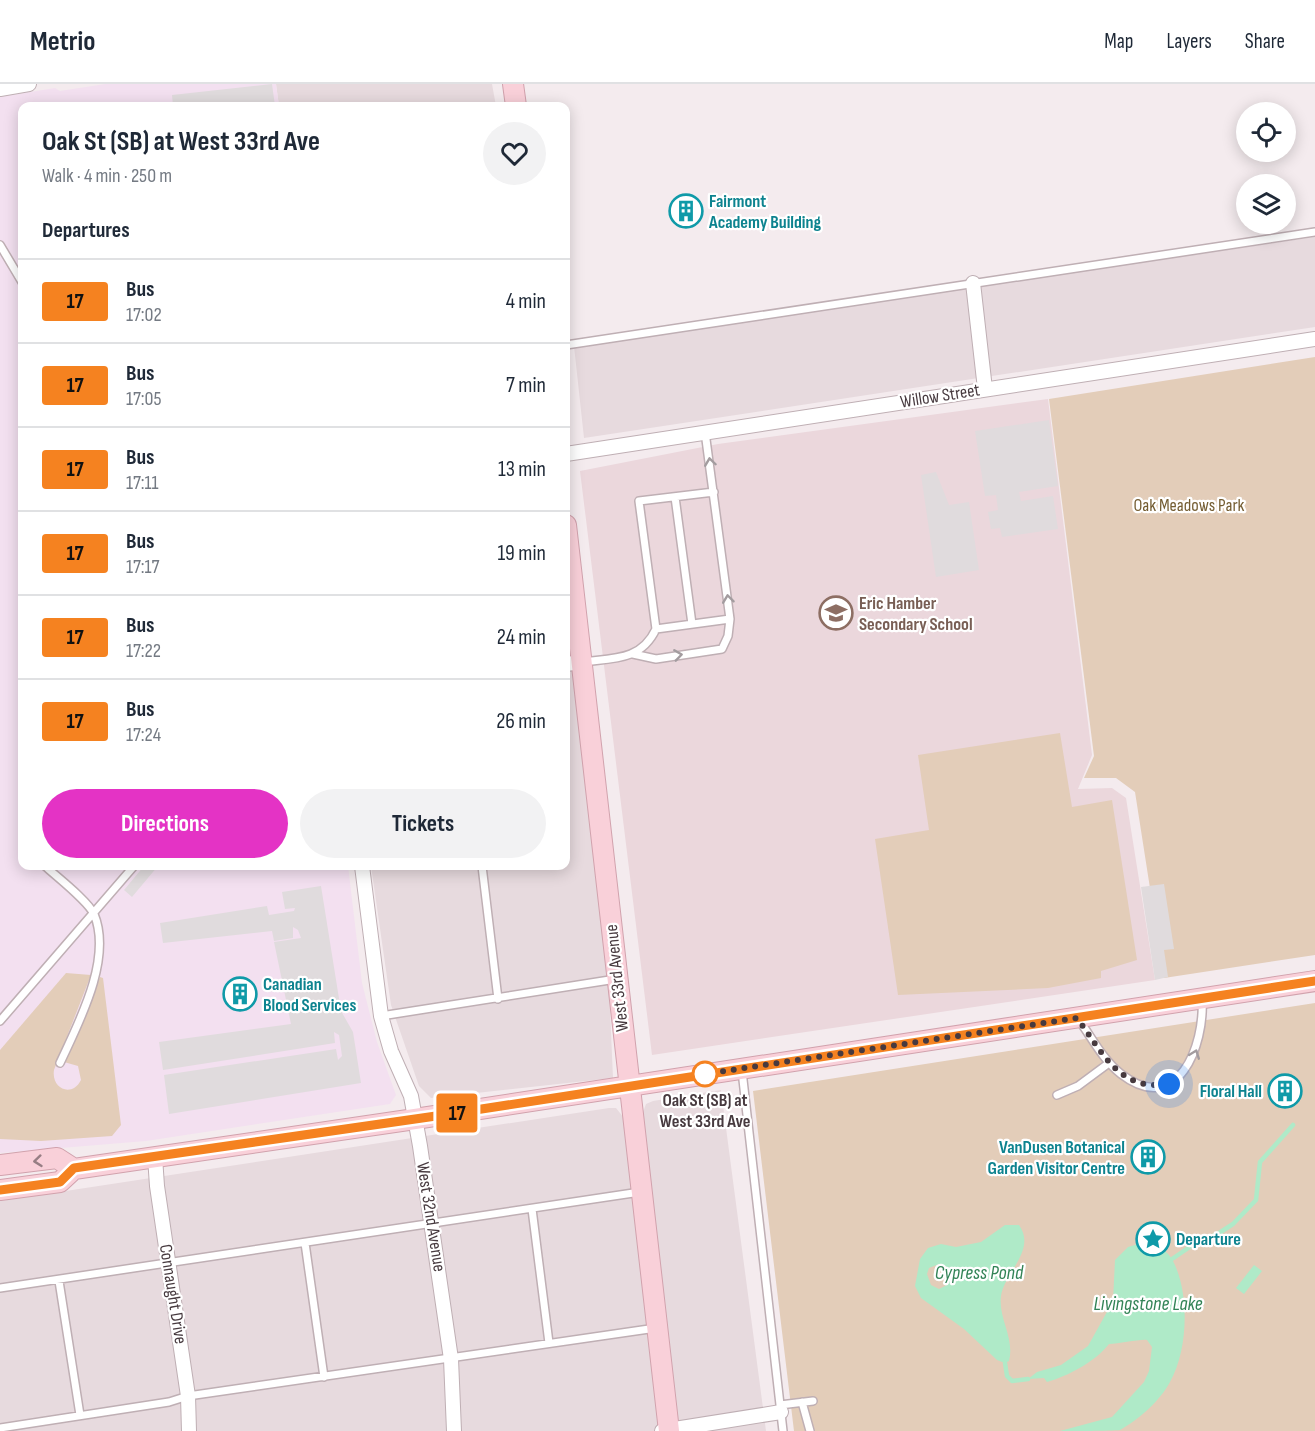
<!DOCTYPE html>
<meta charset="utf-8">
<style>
body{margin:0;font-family:"Sofia Sans Condensed",sans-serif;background:#f2f2f3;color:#1f2937;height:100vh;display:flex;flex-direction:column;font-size:22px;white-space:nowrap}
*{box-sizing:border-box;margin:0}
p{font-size:20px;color:#747a83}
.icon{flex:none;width:33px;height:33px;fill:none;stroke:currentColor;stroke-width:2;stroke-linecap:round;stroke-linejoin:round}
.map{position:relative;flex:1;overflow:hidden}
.details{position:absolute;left:18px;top:18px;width:552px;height:768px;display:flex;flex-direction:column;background:#fff;border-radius:12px;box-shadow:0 3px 15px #0003}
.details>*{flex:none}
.badge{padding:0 12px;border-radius:4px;font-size:21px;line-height:39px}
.controls{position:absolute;left:1236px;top:18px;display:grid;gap:12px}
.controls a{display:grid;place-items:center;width:60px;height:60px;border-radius:50%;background:#fff;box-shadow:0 3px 15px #0003;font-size:30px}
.you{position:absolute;width:30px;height:30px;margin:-15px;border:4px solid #fff;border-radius:50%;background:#1a73e8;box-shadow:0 0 0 9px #1a73e833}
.map>.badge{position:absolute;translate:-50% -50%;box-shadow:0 0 0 3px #fff}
h2{padding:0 24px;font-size:22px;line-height:54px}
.round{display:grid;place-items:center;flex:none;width:63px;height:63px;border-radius:32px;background:#f2f2f3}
.overview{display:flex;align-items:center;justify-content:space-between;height:102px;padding:0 24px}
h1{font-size:28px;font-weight:700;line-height:45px}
.action{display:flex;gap:12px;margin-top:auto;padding:12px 24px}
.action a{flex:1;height:69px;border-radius:36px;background:#e433c5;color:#fff;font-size:24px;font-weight:700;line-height:69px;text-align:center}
.action a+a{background:#f2f2f3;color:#1f2937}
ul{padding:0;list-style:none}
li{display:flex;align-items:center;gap:18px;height:84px;padding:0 24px;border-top:2px solid #e0e1e3}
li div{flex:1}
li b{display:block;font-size:22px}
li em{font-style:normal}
li .badge{min-width:66px;font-weight:700;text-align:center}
header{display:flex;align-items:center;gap:36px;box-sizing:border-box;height:84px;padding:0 30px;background:#fff;border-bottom:2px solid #e0e1e3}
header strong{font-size:28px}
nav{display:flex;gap:33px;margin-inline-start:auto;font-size:21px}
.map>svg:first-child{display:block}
.residential{fill:#e7dade}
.education{fill:#ebd7dc}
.medical{fill:#f3e0f0}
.green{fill:#e3cdb9}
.parking{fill:#e0dbdd}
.water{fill:#afeac8;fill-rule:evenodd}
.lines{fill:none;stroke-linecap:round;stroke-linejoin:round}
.stream{stroke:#afeac8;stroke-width:4.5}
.lane-casing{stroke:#bfafb4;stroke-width:10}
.street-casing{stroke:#bfafb4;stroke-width:16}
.secondary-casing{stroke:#d1a2ad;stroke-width:22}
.lane{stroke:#fff;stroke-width:7}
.street{stroke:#fff;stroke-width:14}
.secondary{stroke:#f9d0d9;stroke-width:20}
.oneway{stroke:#a39c9f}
.oneway2{stroke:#977e84}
.line-casing{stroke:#fff;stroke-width:14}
.line{stroke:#f58220;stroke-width:9}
.walk{stroke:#473a3f;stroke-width:6;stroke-dasharray:0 10.8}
.stop-dot{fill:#fff;stroke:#f58220;stroke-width:3}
.labels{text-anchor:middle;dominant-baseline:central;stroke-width:4.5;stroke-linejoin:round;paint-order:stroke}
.culture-label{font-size:18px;font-weight:bold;fill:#0d838f;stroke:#fff;text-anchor:start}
.street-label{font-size:18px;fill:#473a3f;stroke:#fff}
.park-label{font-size:18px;fill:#745d32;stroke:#fff}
.education-label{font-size:18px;font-weight:bold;fill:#785e54;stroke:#fff;text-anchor:start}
.stop-label{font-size:18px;font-weight:bold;fill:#473a3f;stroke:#fff}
.water-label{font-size:20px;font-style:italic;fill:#328356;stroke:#fff}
</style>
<header>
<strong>Metrio</strong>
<nav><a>Map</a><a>Layers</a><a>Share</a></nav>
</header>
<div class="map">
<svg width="1315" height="1347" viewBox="0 0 1315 1347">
<rect width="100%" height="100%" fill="#f4ebee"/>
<path class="residential" d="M276,0H492L496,22H279Z
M1315,153V243L584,354L574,262Z
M566,538L608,880L613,994L431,1014L419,1002L391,921L371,782H566Z
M721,1006L766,1347H679L642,1031L646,1020L653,1017Z
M609,1024H616L624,1034L662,1347H0V1117Z"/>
<path class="education" d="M1048,315L1092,671L1078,705L1112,704L1126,714L1155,896L652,971L580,387L718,360Z"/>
<path class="medical" d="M105,0H276L279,22H22V782H348L362,899L377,958L396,1011L390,1020L146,1057L0,1069V13L55,4L60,7Z"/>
<path class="green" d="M1315,273V871L1164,894L1135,708L1116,694H1084L1094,672L1049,315Z
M1060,649L1072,723L1112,716L1137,876L1101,887V894L1048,904L898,911L875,755L929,746L918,671Z
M66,889L91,891L54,986C51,1005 72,1014 81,996L78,982L64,978L100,893L103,894L121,1041L112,1052L41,1057L0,1055V966Z
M1315,919V1347H794L753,1007Z"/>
<path class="parking" d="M272,0L275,22H173L172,11Z
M1049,336L1058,402L1019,408L1021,417L1053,412L1058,445L1002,453L1000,444L991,445L988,428L998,426L996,411L985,412L975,347Z
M936,388L949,421L969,418L979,486L936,493L921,391Z
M144,782H158L132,813L124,806Z
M1164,800L1174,865L1164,866L1168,893L1155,896L1141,803Z
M321,802L341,927L353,948L361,999L169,1030L164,991L336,965L338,976L342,972L339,951L334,948L335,959L163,986L159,958L291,940L274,858L301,854L298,846L293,843V854L274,857L272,847L163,859L160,839L267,822L269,831L294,827L295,824L285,825L282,808Z"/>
<path class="water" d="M1005,1141H1019C1037,1166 1004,1189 1001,1212C998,1234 1015,1254 1009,1277L1005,1279L997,1276L964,1245L921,1214L915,1202L920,1175L928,1164L941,1160L956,1163L981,1158ZM939,1180L947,1183L950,1191L947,1201L939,1205L931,1201L927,1190L929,1184Z
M1148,1157C1158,1162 1168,1167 1173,1177C1190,1210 1188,1266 1170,1298C1160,1317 1138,1336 1120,1346C1110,1347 1073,1347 1060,1347L1112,1333L1144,1298L1149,1287L1152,1263L1147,1256C1140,1255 1119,1260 1109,1260C1095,1278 1068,1292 1047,1298L1044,1294L1028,1295L1037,1288L1061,1281L1088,1262L1113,1217L1115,1176L1128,1163Z
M1254,1181L1262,1187L1244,1210L1236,1204Z"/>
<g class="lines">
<path class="stream" d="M1172,1175L1200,1156L1216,1151L1233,1140L1256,1116L1260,1078L1293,1041
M1005,1279L1007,1292L1012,1297L1028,1295"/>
<defs>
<path id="lane" d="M0,161L22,198
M566,261L1315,148
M675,413L692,540
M656,545L730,535L705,348
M633,570L656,575L722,565L728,552L730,535
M582,578C613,574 641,577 656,545L639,417L714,408
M45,782C57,793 87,816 94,830C113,875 78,940 60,979
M482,782L498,915
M381,932L616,895
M1079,936C1092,954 1103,976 1121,990C1178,1034 1205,961 1202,915
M0,937L134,782
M742,987L783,1347
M1057,1011L1078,1002L1109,979
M532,1125L549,1259
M305,1159L324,1293
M59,1197L80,1331
M0,1204L640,1108
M802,1318L810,1347
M780,1321L813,1317
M0,1344L169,1318L188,1312L656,1244"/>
<path id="street" d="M0,5L29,0
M973,199L985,305
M566,370L1315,255
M566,580L582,578
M362,782L381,932L391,967L411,1012L420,1062L451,1275L454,1347
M155,1073L157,1102L188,1312L189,1347
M662,1347L781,1328"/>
<path id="secondary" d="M513,0L516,22
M566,441L669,1347
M0,1081L57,1074L74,1085
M0,1106L60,1098L74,1085L415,1035L1315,897"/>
</defs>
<use href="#lane" class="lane-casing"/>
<use href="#street" class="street-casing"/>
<use href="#secondary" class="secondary-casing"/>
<use href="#lane" class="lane"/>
<use href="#street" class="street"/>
<use href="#secondary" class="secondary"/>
</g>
<defs><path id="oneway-chevron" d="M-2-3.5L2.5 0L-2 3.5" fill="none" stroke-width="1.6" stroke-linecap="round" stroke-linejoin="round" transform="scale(1.5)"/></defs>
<g class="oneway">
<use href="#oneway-chevron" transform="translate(710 378) rotate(-98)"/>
<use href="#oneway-chevron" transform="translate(728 515) rotate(-97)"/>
<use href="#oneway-chevron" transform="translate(678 571) rotate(-8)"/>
<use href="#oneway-chevron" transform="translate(1195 970) rotate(-69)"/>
</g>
<use class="oneway2" href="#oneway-chevron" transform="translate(38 1077) rotate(174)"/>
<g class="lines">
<defs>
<path id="line" d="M0,1106L60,1098L74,1084L436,1032L1315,897"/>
</defs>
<use href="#line" class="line-casing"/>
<use href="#line" class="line"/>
<path class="walk" d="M705,990L698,991L1077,934C1103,969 1119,1008 1169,1000"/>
</g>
<defs>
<symbol id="building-ring" viewBox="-11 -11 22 22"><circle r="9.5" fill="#fff" stroke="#0f9aa8" stroke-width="1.5"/><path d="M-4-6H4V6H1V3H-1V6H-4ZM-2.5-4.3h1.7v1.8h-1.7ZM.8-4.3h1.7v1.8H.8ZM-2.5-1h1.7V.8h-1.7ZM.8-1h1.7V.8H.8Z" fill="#0f9aa8"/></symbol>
<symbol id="school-ring" viewBox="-11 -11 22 22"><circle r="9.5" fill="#fff" stroke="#8d6e63" stroke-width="1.5"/><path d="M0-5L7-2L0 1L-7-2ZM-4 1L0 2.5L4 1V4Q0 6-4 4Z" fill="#8d6e63"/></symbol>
<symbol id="sight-ring" viewBox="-11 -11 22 22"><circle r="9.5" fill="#fff" stroke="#0f9aa8" stroke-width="1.5"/><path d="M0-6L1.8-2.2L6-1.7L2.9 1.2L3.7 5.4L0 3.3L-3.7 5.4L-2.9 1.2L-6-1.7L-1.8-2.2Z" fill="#0f9aa8"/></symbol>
</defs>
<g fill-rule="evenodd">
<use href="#building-ring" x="667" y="108" width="38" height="38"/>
<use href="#school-ring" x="817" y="510" width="38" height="38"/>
<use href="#building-ring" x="221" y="891" width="38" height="38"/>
<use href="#building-ring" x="1266" y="988" width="38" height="38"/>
<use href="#building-ring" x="1129" y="1054" width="38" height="38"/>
<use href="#sight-ring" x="1134" y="1136" width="38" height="38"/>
</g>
<circle class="stop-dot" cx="705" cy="990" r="12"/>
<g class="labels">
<g class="culture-label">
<text x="709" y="117">Fairmont<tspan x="709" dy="21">Academy Building</tspan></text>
<text x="263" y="900">Canadian<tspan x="263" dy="21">Blood Services</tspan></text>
<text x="1262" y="1007" text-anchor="end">Floral Hall</text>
<text x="1125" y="1063" text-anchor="end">VanDusen Botanical<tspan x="1125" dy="21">Garden Visitor Centre</tspan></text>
<text x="1176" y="1155">Departure</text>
</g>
<g class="street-label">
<text transform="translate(940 312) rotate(-9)">Willow Street</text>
<text transform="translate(617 894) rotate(-96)">West 33rd Avenue</text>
<text transform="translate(431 1133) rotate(81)">West 32nd Avenue</text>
<text transform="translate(173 1210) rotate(81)">Connaught Drive</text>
</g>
<g class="park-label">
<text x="1189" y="421">Oak Meadows Park</text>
</g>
<g class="education-label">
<text x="859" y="519">Eric Hamber<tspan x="859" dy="21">Secondary School</tspan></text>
</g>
<g class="stop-label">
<text x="705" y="1016">Oak St (SB) at<tspan x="705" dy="21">West 33rd Ave</tspan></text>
</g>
<g class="water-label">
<text x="979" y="1189">Cypress Pond</text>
<text x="1148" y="1220">Livingstone Lake</text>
</g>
</g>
</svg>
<div class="controls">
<a><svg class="icon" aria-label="locate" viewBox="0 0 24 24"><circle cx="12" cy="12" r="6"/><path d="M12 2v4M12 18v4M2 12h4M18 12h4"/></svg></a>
<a><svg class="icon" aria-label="layers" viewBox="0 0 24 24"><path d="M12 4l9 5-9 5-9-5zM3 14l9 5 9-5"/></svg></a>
</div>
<div class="you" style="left:1169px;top:1000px"></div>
<b class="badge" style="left:457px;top:1029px;background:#f58220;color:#111">17</b>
<section class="details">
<div class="overview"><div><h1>Oak St (SB) at West 33rd Ave</h1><p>Walk · 4 min · 250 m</p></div><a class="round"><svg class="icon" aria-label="heart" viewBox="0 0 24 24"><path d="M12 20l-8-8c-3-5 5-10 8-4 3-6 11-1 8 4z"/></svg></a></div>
<h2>Departures</h2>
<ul>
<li><span class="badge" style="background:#f58220;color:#111">17</span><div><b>Bus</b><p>17:02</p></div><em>4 min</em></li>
<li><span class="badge" style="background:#f58220;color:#111">17</span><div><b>Bus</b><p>17:05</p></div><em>7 min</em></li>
<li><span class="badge" style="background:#f58220;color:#111">17</span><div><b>Bus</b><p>17:11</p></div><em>13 min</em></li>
<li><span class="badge" style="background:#f58220;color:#111">17</span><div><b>Bus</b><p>17:17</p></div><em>19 min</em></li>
<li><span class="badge" style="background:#f58220;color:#111">17</span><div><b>Bus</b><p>17:22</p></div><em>24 min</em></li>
<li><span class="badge" style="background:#f58220;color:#111">17</span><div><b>Bus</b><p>17:24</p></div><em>26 min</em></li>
</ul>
<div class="action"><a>Directions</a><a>Tickets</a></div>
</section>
</div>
